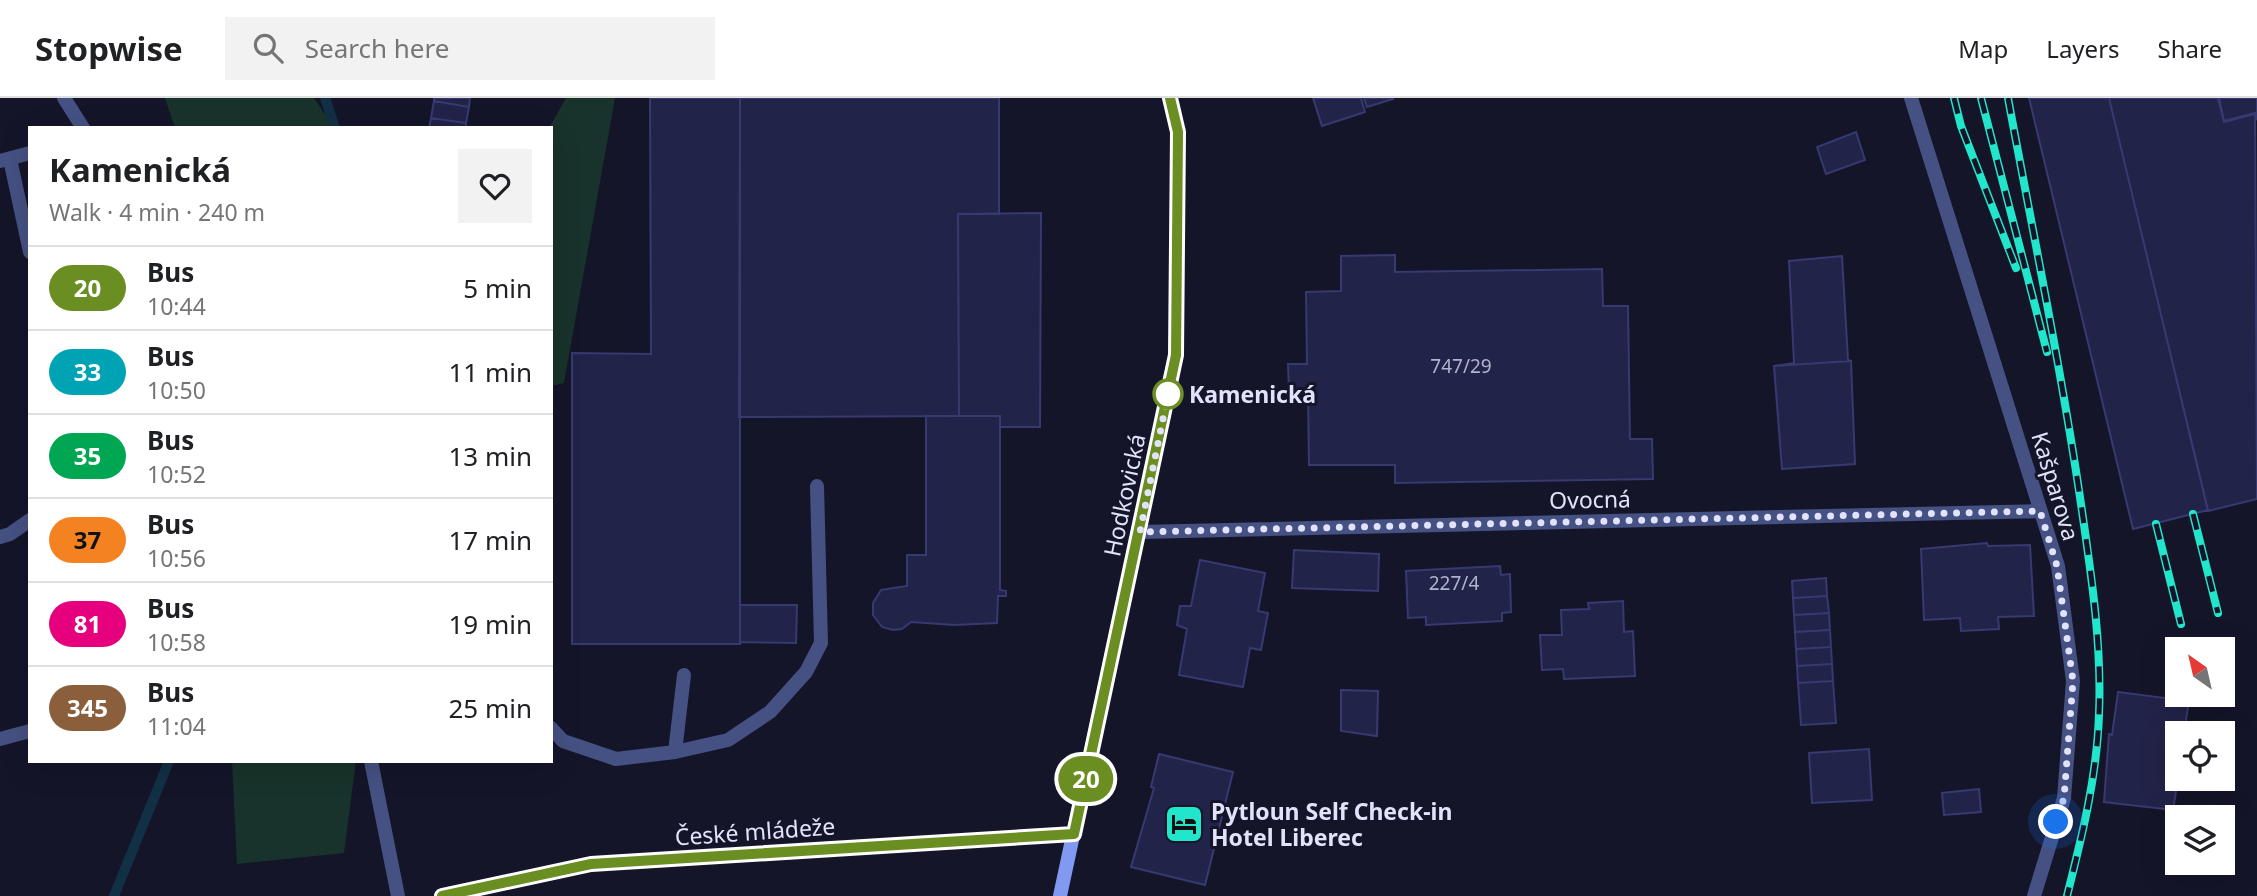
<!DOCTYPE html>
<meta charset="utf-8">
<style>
body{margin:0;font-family:"Noto Sans",sans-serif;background:#f2f2f2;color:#202124;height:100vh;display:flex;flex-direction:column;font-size:26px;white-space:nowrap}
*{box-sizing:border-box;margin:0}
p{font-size:23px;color:#757577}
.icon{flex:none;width:38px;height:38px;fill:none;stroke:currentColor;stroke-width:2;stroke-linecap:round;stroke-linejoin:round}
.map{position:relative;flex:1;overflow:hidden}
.details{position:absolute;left:28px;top:28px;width:525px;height:637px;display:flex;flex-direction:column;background:#fff;border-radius:0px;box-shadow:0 7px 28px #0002}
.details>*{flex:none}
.badge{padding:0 14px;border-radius:23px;font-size:24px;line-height:46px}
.needle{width:46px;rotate:326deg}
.tools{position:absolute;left:2165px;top:539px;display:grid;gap:14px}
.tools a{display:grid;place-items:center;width:70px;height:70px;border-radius:0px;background:#fff;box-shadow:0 7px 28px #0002;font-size:35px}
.you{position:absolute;width:35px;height:35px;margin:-18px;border:5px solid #fff;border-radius:50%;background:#1a73e8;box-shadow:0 0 0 10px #1a73e833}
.map>.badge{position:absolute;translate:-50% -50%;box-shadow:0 0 0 4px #fff}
.round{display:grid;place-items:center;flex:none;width:74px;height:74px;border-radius:0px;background:#f2f2f2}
.summary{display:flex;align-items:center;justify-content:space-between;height:119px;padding:0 21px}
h1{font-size:33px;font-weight:700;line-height:52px}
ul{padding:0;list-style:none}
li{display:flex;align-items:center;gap:21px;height:84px;padding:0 21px;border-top:2px solid #e0e0e0}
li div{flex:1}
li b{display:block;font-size:26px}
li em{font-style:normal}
li .badge{min-width:77px;font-weight:700;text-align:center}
header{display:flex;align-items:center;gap:42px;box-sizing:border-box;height:98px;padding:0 35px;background:#fff;border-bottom:2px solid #e0e0e0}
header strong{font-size:33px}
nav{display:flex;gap:38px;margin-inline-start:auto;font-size:24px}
.search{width:490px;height:63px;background:#f2f2f2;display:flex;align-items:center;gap:18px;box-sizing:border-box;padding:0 24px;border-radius:0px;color:#757577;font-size:26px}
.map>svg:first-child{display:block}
.green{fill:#18332b}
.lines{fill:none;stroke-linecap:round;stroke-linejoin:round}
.stream{stroke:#123045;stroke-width:10}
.building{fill:#222348;stroke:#373971;stroke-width:2}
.lane{stroke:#455183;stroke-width:14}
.street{stroke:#455183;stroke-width:14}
.secondary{stroke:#8299f1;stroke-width:14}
.rail-casing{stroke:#22e6cb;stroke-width:8}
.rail{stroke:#141529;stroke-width:5;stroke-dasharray:16;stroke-linecap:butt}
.line-casing{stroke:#fff;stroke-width:16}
.line{stroke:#6b8e23;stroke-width:10}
.walk{stroke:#e0e3fb;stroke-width:7;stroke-dasharray:0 12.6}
.stop-dot{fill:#fff;stroke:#6b8e23;stroke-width:3.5}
.labels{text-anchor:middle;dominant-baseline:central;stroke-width:6;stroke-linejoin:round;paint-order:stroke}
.number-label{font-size:19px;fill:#b0b3ce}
.stop-label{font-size:23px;font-weight:bold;fill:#e0e3fb;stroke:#141529;text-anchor:start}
.street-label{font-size:23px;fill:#e0e3fb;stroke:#141529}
.poi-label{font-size:23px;font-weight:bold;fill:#e0e3fb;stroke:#141529;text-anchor:start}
</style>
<header>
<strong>Stopwise</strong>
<div class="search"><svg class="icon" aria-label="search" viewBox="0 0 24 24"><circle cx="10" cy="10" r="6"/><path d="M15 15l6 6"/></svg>Search here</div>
<nav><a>Map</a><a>Layers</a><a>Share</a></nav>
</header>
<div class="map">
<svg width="2257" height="798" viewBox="0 0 2257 798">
<rect width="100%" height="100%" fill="#141529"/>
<path class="green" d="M165,0H314L334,30H175Z
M566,0H615L564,285L551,288L549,30Z
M232,663H356L344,755L237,766Z"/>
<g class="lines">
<path class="stream" d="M325,0L335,30
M114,798L169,663"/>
</g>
<path class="building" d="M434,0H470L469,9L434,3Z
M650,0H740V546H572V255L651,256Z
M740,0H999V116H958L959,318L739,319Z
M1313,0H1361L1365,14L1322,28Z
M1364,0H1393V1L1367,9Z
M2029,0H2109L2208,412L2133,431Z
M2109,0H2218L2224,24L2255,16L2257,401L2208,413Z
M2219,0H2257V22L2255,15L2224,23Z
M434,3L469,9L466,25L431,20Z
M431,20L466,25V30H429Z
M1856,34L1865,62L1826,76L1817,49Z
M1041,115L1040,329H1000V318H959L958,116Z
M1395,157V174L1602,171L1603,208H1628L1630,341H1652L1653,381L1395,385V367H1309L1308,294L1289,295L1288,266H1307L1306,194L1341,193V158Z
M1842,158L1848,262L1851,263L1774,268L1794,265L1789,163Z
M1851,263L1855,366L1782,371L1774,268Z
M926,318H1000V492L1006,493V498H998L997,525L954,527L911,524L902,531L893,532L882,529L873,517V505L881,492L907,488V457H926Z
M1987,445L1988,448L2030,447L2034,518L1998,519L1999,531L1961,533L1960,520L1924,522L1921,451Z
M1294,452L1379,456L1378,493L1292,490Z
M1200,462L1265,475L1258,513L1268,515L1261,552L1250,550L1243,589L1179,577L1187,531L1177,527L1180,508H1191Z
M1500,468L1501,477L1510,476L1511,514L1502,515V523L1426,527V519L1408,520L1406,473Z
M1826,480L1827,498L1793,500L1792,483Z
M1827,498L1829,515L1794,517L1793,500Z
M1623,503L1624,534L1633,533L1635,578L1564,581L1563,571L1542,572L1540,537H1562L1561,512L1589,511L1588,505Z
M740,507H797L796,545L740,544Z
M1829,515L1830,532L1795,534L1794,517Z
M1830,532L1831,549L1796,551L1795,534Z
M1831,549L1832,566L1797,568L1796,551Z
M1832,566L1833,583L1798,585L1797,568Z
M1833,583L1836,625L1801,627L1798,585Z
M1341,592L1378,593L1377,638L1341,633Z
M2118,594L2189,603L2184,635H2177L2178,681L2173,712L2104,704L2109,636L2112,637Z
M1869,651L1872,702L1812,705L1809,655Z
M1159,656L1233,674L1205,787L1131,769L1154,690L1151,689Z
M1979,691L1981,714L1944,717L1942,695Z"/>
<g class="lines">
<path class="lane" d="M64,0L83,30
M10,61L30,154
M0,63L30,55
M0,439L10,436L30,422
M551,630L563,643L616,661L675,654L728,642L770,614L806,574L821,545L817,388
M0,641L30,633
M675,654L684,577
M371,663L398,798"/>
<path class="street" d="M1911,0L2058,468L2073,583L2064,700L2034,798
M1140,434L2040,413"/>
<path class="secondary" d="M442,798L591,766L1074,736
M1060,798L1176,257L1178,34L1170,0"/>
<defs>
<path id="rail" d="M1954,0L1961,28L2016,170
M1981,0L2047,254
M2008,0C2033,135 2061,270 2081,406C2091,475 2102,546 2099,616C2097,679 2082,738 2067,798
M2193,416L2218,515
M2156,426L2181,526"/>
</defs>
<use href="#rail" class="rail-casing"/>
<use href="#rail" class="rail"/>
</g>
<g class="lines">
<defs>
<path id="line" d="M442,798L591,766L1074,736L1176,257L1178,34L1170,0"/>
</defs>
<use href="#line" class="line-casing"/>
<use href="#line" class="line"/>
<path class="walk" d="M1168,296L1140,434L2040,413L2057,468L2073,583L2064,700L2056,724"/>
</g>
<defs>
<symbol id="hotel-square" viewBox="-11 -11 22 22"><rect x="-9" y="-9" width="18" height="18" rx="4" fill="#22e6cb" stroke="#141529"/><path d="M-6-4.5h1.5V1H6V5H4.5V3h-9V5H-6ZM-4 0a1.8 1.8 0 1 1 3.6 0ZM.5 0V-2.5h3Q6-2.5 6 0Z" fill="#111"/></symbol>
</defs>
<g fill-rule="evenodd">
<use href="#hotel-square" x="1162" y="704" width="44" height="44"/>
</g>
<circle class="stop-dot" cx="1168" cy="296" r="14"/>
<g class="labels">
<g class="number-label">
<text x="1461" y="268">747/29</text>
<text x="1454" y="485">227/4</text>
</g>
<g class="stop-label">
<text x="1189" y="296">Kamenická</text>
</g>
<g class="street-label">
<text transform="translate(2056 388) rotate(73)">Kašparova</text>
<text transform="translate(1124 397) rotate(-78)">Hodkovická</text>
<text transform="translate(1590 401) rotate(-1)">Ovocná</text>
<text transform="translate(755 733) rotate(-4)">České mládeže</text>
</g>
<g class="poi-label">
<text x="1211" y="713">Pytloun Self Check-in<tspan x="1211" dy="26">Hotel Liberec</tspan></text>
</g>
</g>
</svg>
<div class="tools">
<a><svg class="needle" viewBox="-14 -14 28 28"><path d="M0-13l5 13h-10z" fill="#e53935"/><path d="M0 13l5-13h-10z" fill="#757577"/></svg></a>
<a><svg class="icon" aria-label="locate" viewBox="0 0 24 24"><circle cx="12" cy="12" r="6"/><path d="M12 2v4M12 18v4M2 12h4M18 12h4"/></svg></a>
<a><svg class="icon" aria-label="layers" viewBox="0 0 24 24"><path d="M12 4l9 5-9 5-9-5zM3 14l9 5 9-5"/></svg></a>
</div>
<div class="you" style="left:2056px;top:724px"></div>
<b class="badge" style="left:1086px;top:681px;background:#6b8e23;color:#fff">20</b>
<section class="details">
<div class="summary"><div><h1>Kamenická</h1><p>Walk · 4 min · 240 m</p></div><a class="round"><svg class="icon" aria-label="heart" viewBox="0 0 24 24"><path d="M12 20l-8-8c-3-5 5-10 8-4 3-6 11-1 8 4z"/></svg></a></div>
<ul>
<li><span class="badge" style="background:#6b8e23;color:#fff">20</span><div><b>Bus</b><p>10:44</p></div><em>5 min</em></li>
<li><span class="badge" style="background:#00a3b4;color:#fff">33</span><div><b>Bus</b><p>10:50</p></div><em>11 min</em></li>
<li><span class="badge" style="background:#00a651;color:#fff">35</span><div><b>Bus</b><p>10:52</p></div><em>13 min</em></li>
<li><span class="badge" style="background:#f58220;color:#111">37</span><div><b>Bus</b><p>10:56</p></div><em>17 min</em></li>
<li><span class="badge" style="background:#e6007e;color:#fff">81</span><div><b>Bus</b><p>10:58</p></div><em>19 min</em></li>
<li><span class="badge" style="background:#8b5e3c;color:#fff">345</span><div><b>Bus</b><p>11:04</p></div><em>25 min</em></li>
</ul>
</section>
</div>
